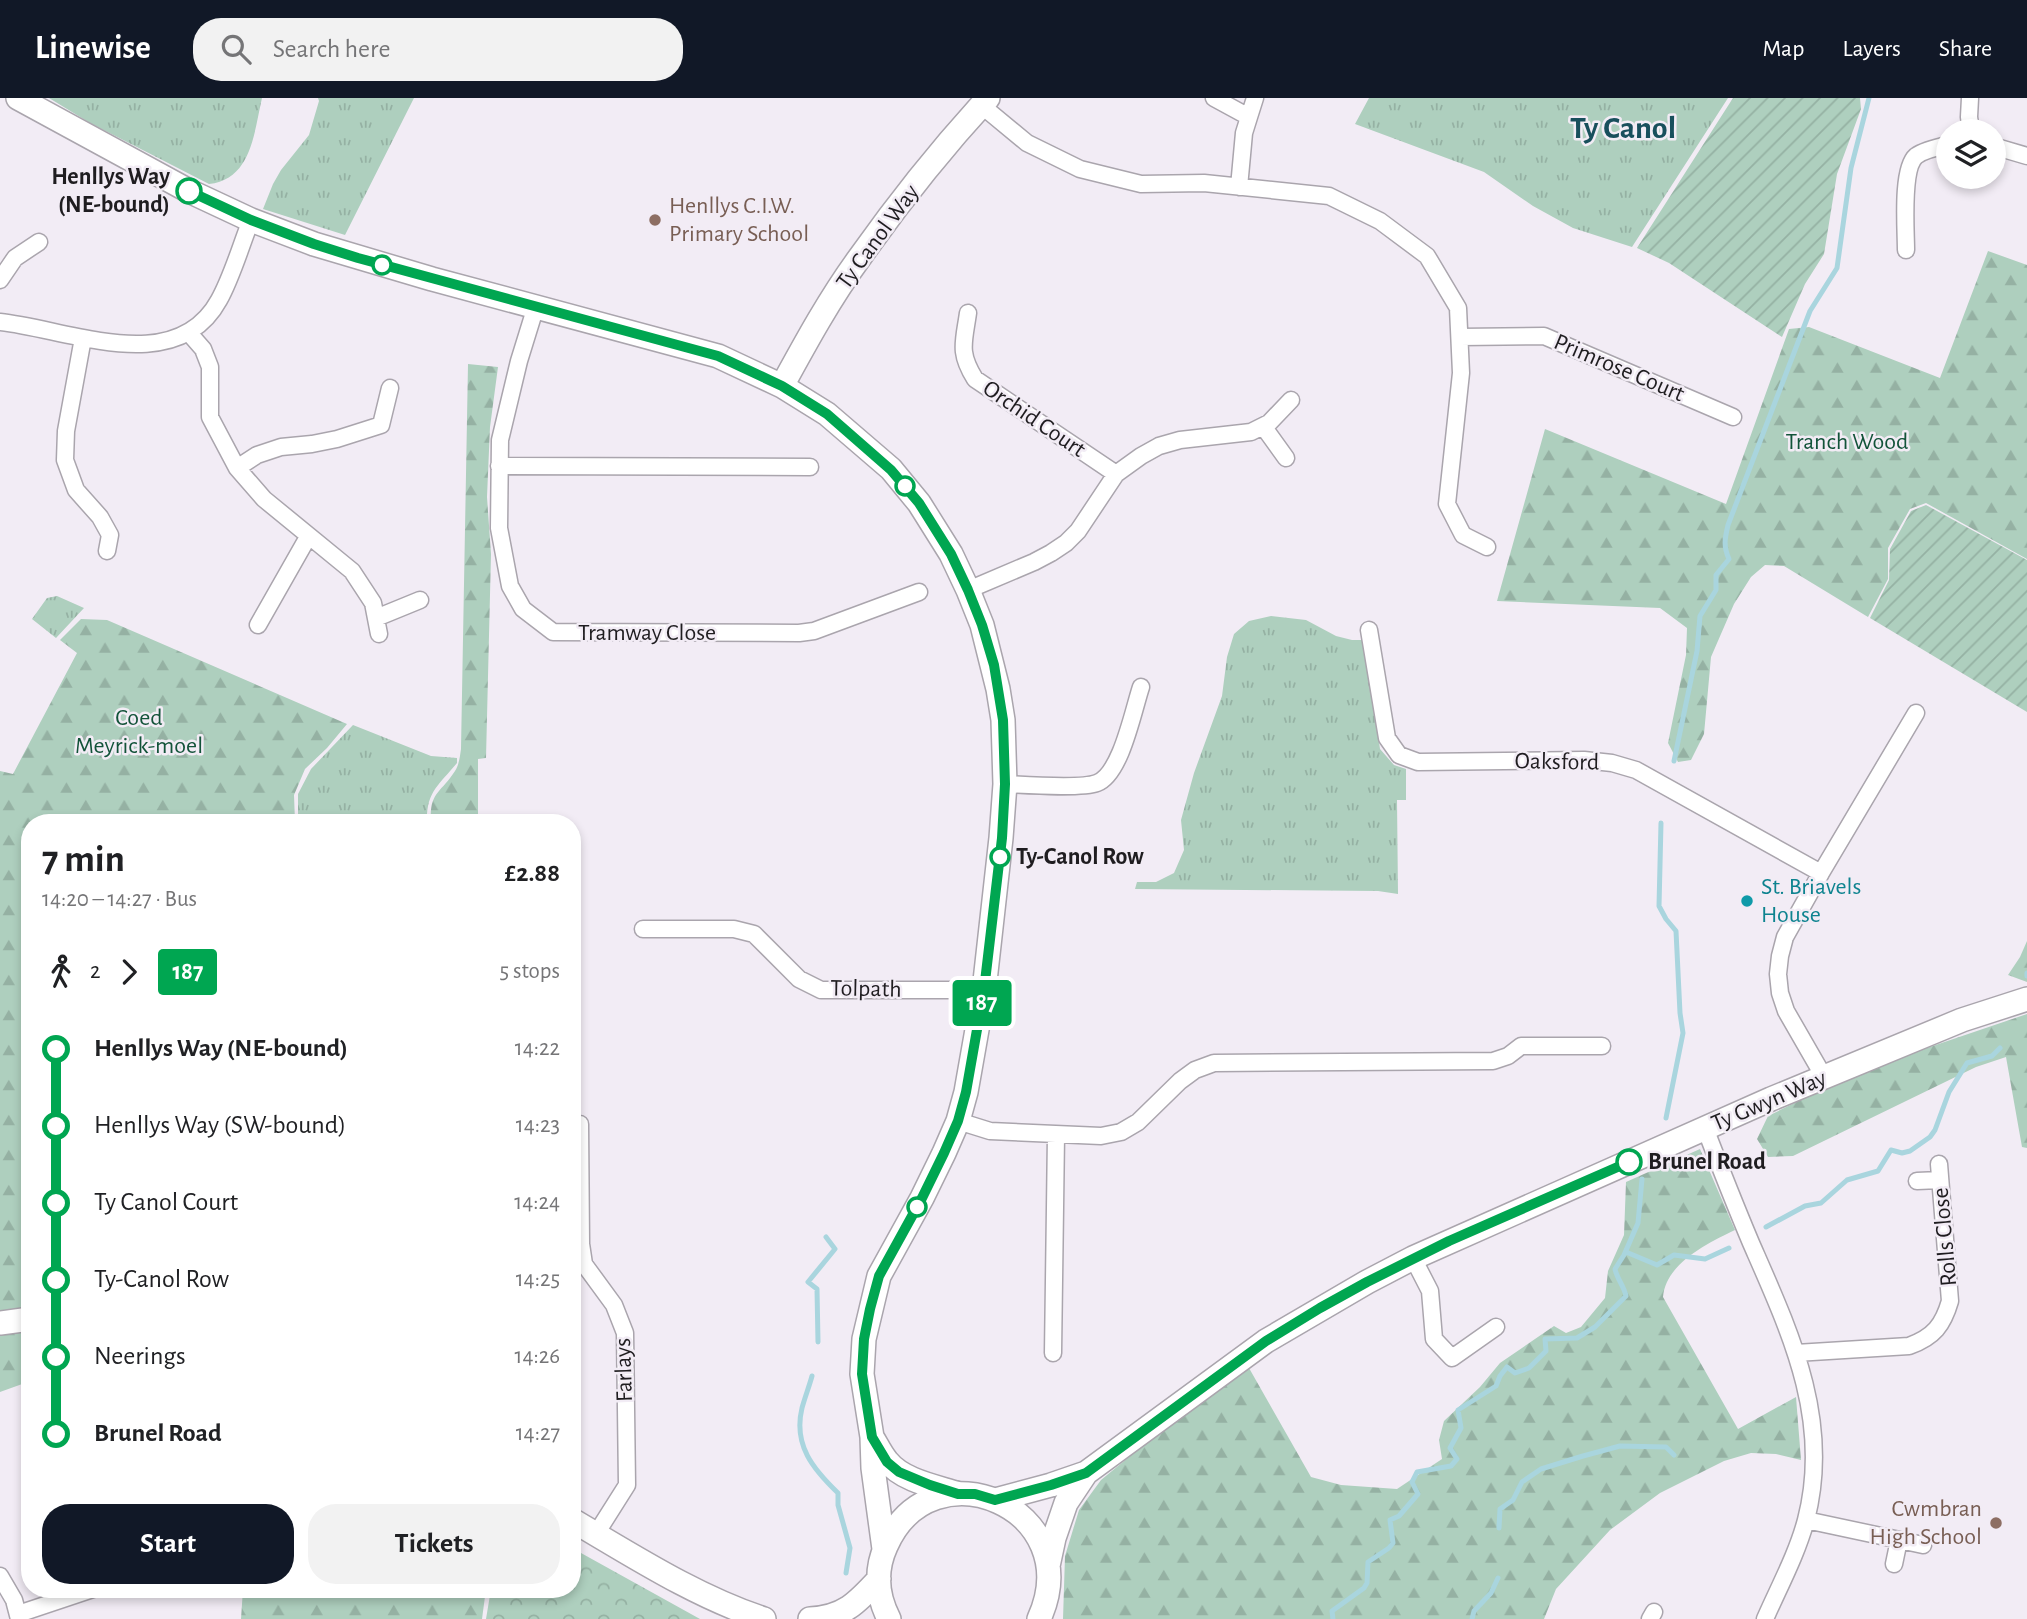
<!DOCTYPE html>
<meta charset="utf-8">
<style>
body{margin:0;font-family:"Alegreya Sans",sans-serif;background:#f2f2f2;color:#202124;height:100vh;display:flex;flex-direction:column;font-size:26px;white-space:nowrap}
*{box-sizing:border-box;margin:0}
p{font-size:23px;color:#757577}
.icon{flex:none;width:38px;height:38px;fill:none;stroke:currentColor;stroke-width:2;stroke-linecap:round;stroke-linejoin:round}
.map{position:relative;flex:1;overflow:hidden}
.drawer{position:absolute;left:21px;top:716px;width:560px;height:784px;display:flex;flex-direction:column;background:#fff;border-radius:28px;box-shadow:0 4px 10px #0003}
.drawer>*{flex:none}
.badge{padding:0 14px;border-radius:5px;font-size:24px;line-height:46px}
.tools{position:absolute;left:1936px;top:21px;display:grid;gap:14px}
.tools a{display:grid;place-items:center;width:70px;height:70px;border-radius:50%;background:#fff;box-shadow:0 4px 10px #0003;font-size:35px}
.map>.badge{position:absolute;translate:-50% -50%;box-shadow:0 0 0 4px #fff}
.legs{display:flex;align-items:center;gap:10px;height:77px;padding:0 21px;font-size:23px}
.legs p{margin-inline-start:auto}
.summary{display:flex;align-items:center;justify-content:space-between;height:119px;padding:0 21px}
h1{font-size:38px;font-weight:600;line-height:52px}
.action{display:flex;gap:14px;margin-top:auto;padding:14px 21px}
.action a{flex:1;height:80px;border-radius:28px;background:#111827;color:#fff;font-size:28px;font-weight:600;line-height:80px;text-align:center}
.action a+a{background:#f2f2f2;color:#202124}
ul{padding:0 21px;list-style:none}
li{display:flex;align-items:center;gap:24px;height:77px;font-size:26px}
li i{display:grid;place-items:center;width:10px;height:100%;margin:0 9px;background:currentColor}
li i::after{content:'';width:18px;height:18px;margin:-9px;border:5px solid;border-radius:50%;background:#fff}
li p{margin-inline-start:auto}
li:first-child i{background:linear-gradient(#0000 50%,currentColor 0)}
li:last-child i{background:linear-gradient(currentColor 50%,#0000 0)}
header{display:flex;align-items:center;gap:42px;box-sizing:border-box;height:98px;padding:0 35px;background:#111827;color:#fff}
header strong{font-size:33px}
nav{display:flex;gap:38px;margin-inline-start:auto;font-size:24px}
.search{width:490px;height:63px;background:#f2f2f2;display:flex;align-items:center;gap:18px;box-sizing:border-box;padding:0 24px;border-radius:28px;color:#757577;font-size:26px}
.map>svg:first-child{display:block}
.grass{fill:url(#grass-tufts)}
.forest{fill:url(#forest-firs)}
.park{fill:url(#park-crowns)}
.garden{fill:url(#garden-furrows)}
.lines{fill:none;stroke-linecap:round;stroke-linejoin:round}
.stream{stroke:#a9d5de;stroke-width:5}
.street-casing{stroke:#aaa5ad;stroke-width:19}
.secondary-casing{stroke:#aaa5ad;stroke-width:26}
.street{stroke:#fff;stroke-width:16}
.secondary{stroke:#fff;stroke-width:23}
.line-1-casing{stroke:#fff;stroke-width:16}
.line-1{stroke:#00a651;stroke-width:10}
.stop-1-dot{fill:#fff;stroke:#00a651;stroke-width:3.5}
.education-dot{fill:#8d6e63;stroke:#f2ecf5;stroke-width:2.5}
.culture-dot{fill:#0f9aa8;stroke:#f2ecf5;stroke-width:2.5}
.labels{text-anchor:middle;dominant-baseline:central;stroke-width:5;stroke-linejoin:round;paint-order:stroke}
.stop-label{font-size:24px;font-weight:bold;fill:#1f1d20;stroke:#f2ecf5;text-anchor:start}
.education-label{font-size:24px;fill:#785e54;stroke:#f2ecf5;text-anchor:start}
.street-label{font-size:24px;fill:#1f1d20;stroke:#f2ecf5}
.park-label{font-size:24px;fill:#125339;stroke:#f2ecf5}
.culture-label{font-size:24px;fill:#0d838f;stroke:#f2ecf5;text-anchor:start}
.district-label{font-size:32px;font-weight:bold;fill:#184f5c;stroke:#f2ecf5}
</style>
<header>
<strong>Linewise</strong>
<div class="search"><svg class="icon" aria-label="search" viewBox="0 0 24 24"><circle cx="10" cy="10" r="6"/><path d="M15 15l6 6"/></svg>Search here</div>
<nav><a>Map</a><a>Layers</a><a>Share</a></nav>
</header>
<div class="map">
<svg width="2027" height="1521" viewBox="0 0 2027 1521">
<defs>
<pattern id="grass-tufts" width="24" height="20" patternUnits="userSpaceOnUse" patternTransform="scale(1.75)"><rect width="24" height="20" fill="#aecfbe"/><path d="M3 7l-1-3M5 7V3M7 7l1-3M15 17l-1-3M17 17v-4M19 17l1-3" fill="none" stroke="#95b1a3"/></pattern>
<pattern id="forest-firs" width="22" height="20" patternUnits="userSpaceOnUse" patternTransform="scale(1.75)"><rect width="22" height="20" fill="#aecfbe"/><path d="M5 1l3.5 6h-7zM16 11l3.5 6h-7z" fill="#95b1a3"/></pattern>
<pattern id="park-crowns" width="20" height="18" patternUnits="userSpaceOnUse" patternTransform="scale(1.75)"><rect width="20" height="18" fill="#aecfbe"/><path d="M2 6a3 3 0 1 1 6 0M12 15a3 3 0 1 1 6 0" fill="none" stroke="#95b1a3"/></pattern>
<pattern id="garden-furrows" width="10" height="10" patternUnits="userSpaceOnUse" patternTransform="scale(1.75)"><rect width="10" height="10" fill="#aecfbe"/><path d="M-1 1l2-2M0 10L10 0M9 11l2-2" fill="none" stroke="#95b1a3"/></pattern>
</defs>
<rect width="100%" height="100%" fill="#f2ecf5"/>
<path class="grass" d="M49,0H262C254,34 252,81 209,86L90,25Z
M318,0H414L345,137L263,111L273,86L281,72L309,37L319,3Z
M1369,0H1728L1632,149L1573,130L1533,108L1484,74L1355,26Z
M57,498L84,510L56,540L32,521L47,500Z
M1271,518L1306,522L1336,538L1352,542H1364L1380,651L1394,667L1406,671V702H1397L1398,796L1378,793L1135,791L1137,784H1156L1174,775L1184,752L1181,722L1194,675L1222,598L1227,559L1234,536L1249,523Z
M353,627L431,658L457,660V665C439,687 426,694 427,724H298V696L311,671Z"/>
<path class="forest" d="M1988,153L2027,167V461L1926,405L1910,411L1888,450V481L1868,519L1784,468L1765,467L1751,479L1734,506L1711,559L1704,636L1691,662L1678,664L1668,645L1686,557L1687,530L1660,510L1497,503L1545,331L1726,406L1789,231L1809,229L1940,280Z
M468,266L498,269L490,329L487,399L491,456L486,660L478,661V724H431C429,694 441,695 455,673C459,667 460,658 461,651Z
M81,521L107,522L347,626L327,650L305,671L294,697L295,724H30V1287L25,1285L0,1294V673L13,676L77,555L60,542Z
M2027,843V884L2008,877L2020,859Z
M2027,916V1050L2022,1049L2006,959L1976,969L1793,1058L1768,1059L1757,1041L1768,1018L1862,972Z
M1700,1051L1735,1132C1708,1145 1666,1165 1663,1199L1738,1331L1796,1299L1801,1362L1776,1356L1751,1355L1724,1363L1660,1395L1610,1432L1556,1491L1544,1521H1063L1065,1458L1079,1412L1101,1382L1135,1354L1249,1270L1311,1379L1341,1387L1397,1391L1442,1361L1439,1342L1444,1323L1480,1289L1500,1265L1554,1228L1566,1235L1581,1229L1605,1200L1608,1173L1624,1137L1626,1084Z
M243,1491H486L482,1521H241Z"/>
<path class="park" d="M572,1450L700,1521H486L491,1491H572Z"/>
<path class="garden" d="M1733,0H1860L1861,11L1837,76L1824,156L1805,186L1782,239L1669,165L1637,150Z
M1926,407L2027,462V614L1870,520L1889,482L1890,451L1911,413Z"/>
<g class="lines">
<path class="stream" d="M1674,663L1697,553L1700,518L1716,492V477L1729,461C1723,448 1725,440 1728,427L1810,213L1837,170L1851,70L1869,0
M1661,725L1659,808L1666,821L1676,833L1680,915L1683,935L1666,1020
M2027,878V875
M1766,1129L1805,1108L1821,1105L1847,1082L1878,1073L1891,1052L1902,1055L1910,1053L1930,1039L1935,1032L1949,994L1967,965L1992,958L2000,950
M1626,1154L1657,1167L1674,1157L1705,1161L1729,1150
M818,1244L817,1191L808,1184L835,1151L826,1139
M812,1278C809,1289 805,1299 802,1310C793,1347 813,1371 838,1395V1407L850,1450L846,1475
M1499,1430L1500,1411L1513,1402L1522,1384L1541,1371L1583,1358L1620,1348L1666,1349L1674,1357
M1333,1521L1332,1513L1364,1490L1367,1485L1368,1464L1389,1450L1393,1445L1390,1422L1399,1418L1418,1396L1412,1384L1417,1374L1451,1368L1457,1361L1450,1350L1461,1330L1458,1312L1496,1288L1500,1278L1507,1269L1515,1275L1529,1270L1546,1253L1545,1241L1577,1240L1595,1229L1626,1198C1624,1188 1617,1181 1615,1171L1624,1157L1638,1125L1642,1081
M1472,1521L1474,1513L1491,1495L1498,1480"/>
<defs>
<path id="street" d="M1214,0L1249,19L1244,35L1239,89
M1970,0L1969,19L1971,33
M981,7L1027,45L1080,71L1141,86L1204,85L1329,98L1380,123L1427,158L1458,210L1461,275L1447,406L1463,437L1487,449
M1249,19L1255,0
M1993,48L2027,58
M1906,152C1906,132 1901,71 1916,58C1924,52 1938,49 1948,47
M0,182L15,160L39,144
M536,208L519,263L500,342L499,430L510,488L523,511L553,534L799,535L814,533L919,494
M968,215C964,244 958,254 975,281L1116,376
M0,224C68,231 176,281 219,202C232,179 241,147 251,122
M189,235L203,251L210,269V319L237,370L264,401L352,473L373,505L379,536
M1460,239L1544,238L1733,319
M83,240L66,333L65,362L76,392L100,419L110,437L107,453
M1263,328L1286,360
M499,368L810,369
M237,370L257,357L281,349L312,346L337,341L381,327L390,290
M968,492L1034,464L1051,455L1066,445L1078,433L1116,376L1141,358L1159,348L1180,342L1251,334L1269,325L1291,302
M376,520L420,502
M258,527L308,439
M1369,532L1387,640L1399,657L1418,664L1584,662L1612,665L1636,672L1821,775
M1005,686C1024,687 1082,691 1097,685C1121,676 1133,613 1141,589
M643,831H734L754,836L799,881L821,892H984
M1824,979L1786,913L1780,895L1778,876L1780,858L1785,839L1821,775L1916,615
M958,1023L990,1033L1101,1038L1121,1034L1138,1024L1180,983L1195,972L1214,965L1493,963L1508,958L1521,948H1602
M580,1026L581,1146L584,1166L614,1207L625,1235L627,1387L596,1436
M1705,1030C1720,1069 1735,1107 1751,1145C1790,1234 1832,1322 1806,1422C1797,1456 1779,1489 1765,1521
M1917,1083L1940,1082
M1413,1160L1430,1193L1434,1241L1452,1260L1496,1229
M1053,1255L1056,1037
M1796,1255L1909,1248C1934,1239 1943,1227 1950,1203L1939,1066
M1806,1422L1923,1447
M1894,1466L1899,1442
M0,1478L14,1502L19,1521
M18,1516L93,1491
M1650,1521L1654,1514"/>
<path id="secondary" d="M18,0L189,93L251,122L314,146L432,181L718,258L782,288L827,316L891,371L919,405L951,456L968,492L982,527L998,591L1003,622L1005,686L1001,740L984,892L966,994L958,1023L944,1055L922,1100L879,1178L864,1241L862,1276L872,1339L873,1370L884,1451
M782,288C806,244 830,200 860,159C899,104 942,50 988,0
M0,1225L30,1221
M872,1339C877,1347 881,1356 887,1363C902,1382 933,1388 956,1395
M995,1402L1051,1387L1086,1375L1266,1243L1367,1184L1413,1160L1771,1001L1962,922L2027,901
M572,1422C635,1459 695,1498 764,1521
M1048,1468L1054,1440L1066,1405L1086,1375
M810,1521C844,1519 857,1505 879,1481
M889,1521C877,1498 875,1472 886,1448C932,1343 1089,1411 1039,1521"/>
</defs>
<use href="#street" class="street-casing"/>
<use href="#secondary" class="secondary-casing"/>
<use href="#street" class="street"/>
<use href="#secondary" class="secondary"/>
</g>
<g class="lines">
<defs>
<path id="line-1" d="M189,93L251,122L314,146L358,160L718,258L782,288L827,316L891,372L919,405L951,456L968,492L982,527L994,567L1003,622L1005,686L1002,740L984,892L966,994L958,1023L944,1055L922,1100L879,1178L870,1211L864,1241L862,1276L872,1339L887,1364L899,1374L930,1387L958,1396H975L995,1402L1051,1387L1086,1375L1266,1243L1320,1210L1367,1184L1449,1143L1629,1064"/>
</defs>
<use href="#line-1" class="line-1-casing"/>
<use href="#line-1" class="line-1"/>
</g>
<g class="stop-1-dot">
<circle cx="189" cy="93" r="12"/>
<circle cx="382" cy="167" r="9"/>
<circle cx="905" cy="388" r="9"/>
<circle cx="1000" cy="759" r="9"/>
<circle cx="1629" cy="1064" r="12"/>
<circle cx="917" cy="1109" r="9"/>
</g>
<g class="education-dot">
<circle cx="655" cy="122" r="7"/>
<circle cx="1996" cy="1425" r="7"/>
</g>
<circle class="culture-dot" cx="1747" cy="803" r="7"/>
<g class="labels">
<g class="stop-label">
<text x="170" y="79" text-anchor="end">Henllys Way<tspan x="170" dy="28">(NE-bound)</tspan></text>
<text x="1016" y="759">Ty-Canol Row</text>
<text x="1648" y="1064">Brunel Road</text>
</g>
<g class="education-label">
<text x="669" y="108">Henllys C.I.W.<tspan x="669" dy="28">Primary School</tspan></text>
<text x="1982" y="1411" text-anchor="end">Cwmbran<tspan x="1982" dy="28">High School</tspan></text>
</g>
<g class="street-label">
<text transform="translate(878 139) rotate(-54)">Ty Canol Way</text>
<text transform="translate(1619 270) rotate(23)">Primrose Court</text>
<text transform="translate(1034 321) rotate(34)">Orchid Court</text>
<text x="647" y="535">Tramway Close</text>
<text transform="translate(1557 664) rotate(1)">Oaksford</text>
<text transform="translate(866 891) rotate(1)">Tolpath</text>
<text transform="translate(1769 1003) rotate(-23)">Ty Gwyn Way</text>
<text transform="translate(1945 1139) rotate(-95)">Rolls Close</text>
<text transform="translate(624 1272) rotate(-92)">Farlays</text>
</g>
<g class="park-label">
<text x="1847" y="344">Tranch Wood</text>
<text x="139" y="620">Coed<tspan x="139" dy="28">Meyrick-moel</tspan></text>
</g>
<g class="culture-label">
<text x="1761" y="789">St. Briavels<tspan x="1761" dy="28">House</tspan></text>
</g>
<g class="district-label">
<text x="1623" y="30">Ty Canol</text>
</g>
</g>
</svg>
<div class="tools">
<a><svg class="icon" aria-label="layers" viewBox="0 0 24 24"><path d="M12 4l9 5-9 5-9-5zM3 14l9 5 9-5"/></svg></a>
</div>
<b class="badge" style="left:982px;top:905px;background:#00a651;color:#fff">187</b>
<section class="drawer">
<div class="summary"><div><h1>7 min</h1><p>14:20 – 14:27 · Bus</p></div><b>£2.88</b></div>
<div class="legs"><svg class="icon" aria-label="walk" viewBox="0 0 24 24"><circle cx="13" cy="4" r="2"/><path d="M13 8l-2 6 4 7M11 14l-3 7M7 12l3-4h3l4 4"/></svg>2<svg class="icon" aria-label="forward" viewBox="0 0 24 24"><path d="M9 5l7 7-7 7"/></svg><b class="badge" style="background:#00a651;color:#fff">187</b><p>5 stops</p></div>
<ul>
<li><i style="color:#00a651"></i><b>Henllys Way (NE-bound)</b><p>14:22</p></li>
<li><i style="color:#00a651"></i><span>Henllys Way (SW-bound)</span><p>14:23</p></li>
<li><i style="color:#00a651"></i><span>Ty Canol Court</span><p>14:24</p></li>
<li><i style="color:#00a651"></i><span>Ty-Canol Row</span><p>14:25</p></li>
<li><i style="color:#00a651"></i><span>Neerings</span><p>14:26</p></li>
<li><i style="color:#00a651"></i><b>Brunel Road</b><p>14:27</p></li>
</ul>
<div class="action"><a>Start</a><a>Tickets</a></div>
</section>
</div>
